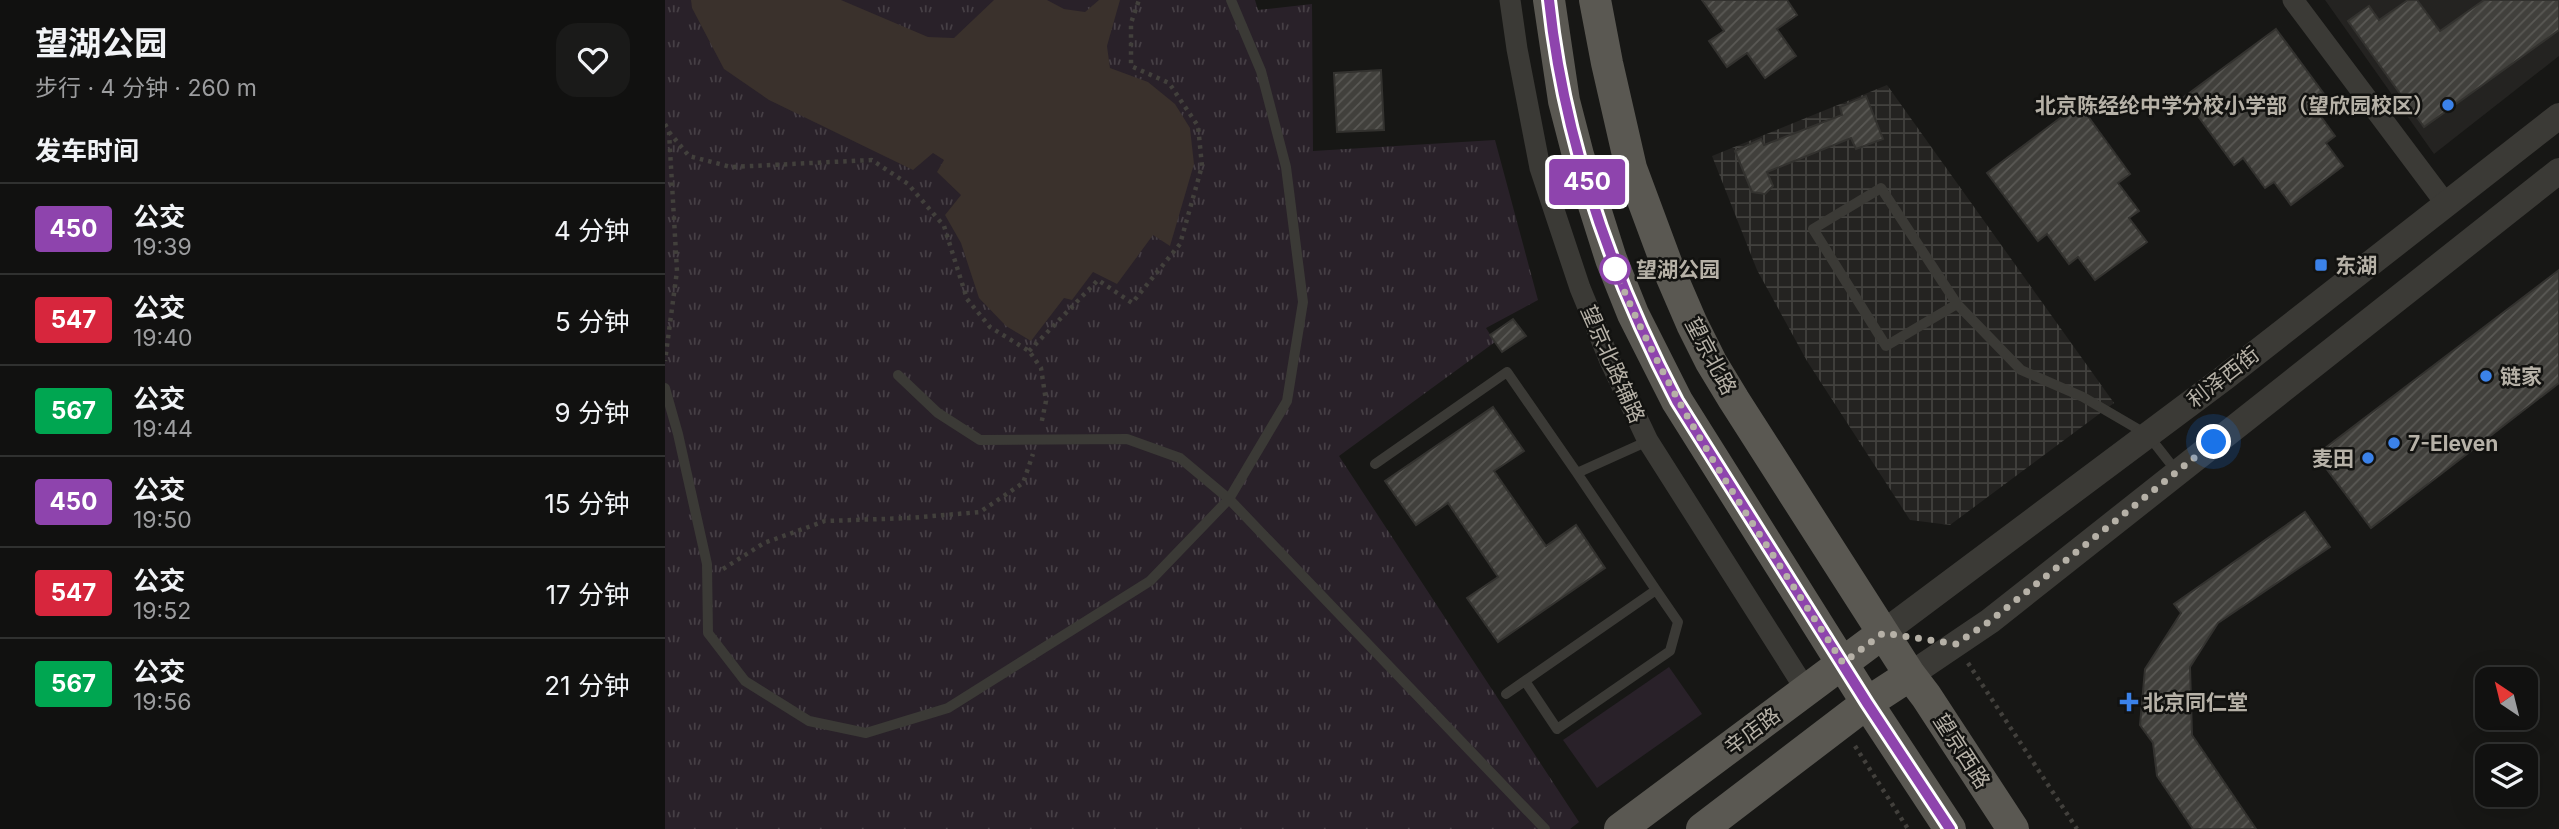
<!DOCTYPE html>
<html lang="zh">
<meta charset="utf-8">
<style>
body{margin:0;font-family:Inter,"Noto Sans SC",sans-serif;background:#1a1a19;color:#f1f3f6;height:100vh;display:flex;flex-direction:column;font-size:26px;white-space:nowrap}
*{box-sizing:border-box;margin:0}
p{font-size:23px;color:#9c9d9f}
.icon{flex:none;width:38px;height:38px;fill:none;stroke:currentColor;stroke-width:2;stroke-linecap:round;stroke-linejoin:round}
.map{position:relative;flex:1;overflow:hidden}
.sheet{display:flex;flex-direction:column;background:#111110;width:665px}
.sheet>*{flex:none}
.badge{padding:0 14px;border-radius:5px;font-size:24px;line-height:46px}
.needle{width:46px;rotate:325deg}
.fabs{position:absolute;left:1810px;top:667px;display:grid;gap:14px}
.fabs a{display:grid;place-items:center;width:63px;height:63px;border-radius:14px;background:#111110;box-shadow:0 7px 28px #0002,0 0 0 2px #303130;font-size:35px}
.you{position:absolute;width:35px;height:35px;margin:-18px;border:5px solid #fff;border-radius:50%;background:#1a73e8;box-shadow:0 0 0 10px #1a73e833}
.map>.badge{position:absolute;translate:-50% -50%;box-shadow:0 0 0 4px #fff}
h2{padding:0 35px;font-size:26px;line-height:63px}
.round{display:grid;place-items:center;flex:none;width:74px;height:74px;border-radius:21px;background:#1a1a19}
.headline{display:flex;align-items:center;justify-content:space-between;height:119px;padding:0 35px}
h1{font-size:33px;font-weight:700;line-height:52px}
ul{padding:0;list-style:none}
li{display:flex;align-items:center;gap:21px;height:91px;padding:0 35px;border-top:2px solid #303130}
li div{flex:1}
li b{display:block;font-size:26px}
li em{font-style:normal}
li .badge{min-width:77px;font-weight:700;text-align:center}
main{display:flex;flex:1;min-height:0}
.map>svg:first-child{display:block}
.built{fill:#242321}
.industrial{fill:url(#industrial-grid)}
.grass{fill:url(#grass-tufts)}
.pitch{fill:#292129}
.water{fill:#3a312c}
.building{fill:url(#building-hatch);stroke:#33322f;stroke-width:2}
.lines{fill:none;stroke-linecap:round;stroke-linejoin:round}
.path{stroke:#42403c;stroke-width:4.5;stroke-dasharray:3.5 5;stroke-linecap:butt}
.service{stroke:#3b3a36;stroke-width:10}
.minor{stroke:#3b3a36;stroke-width:21}
.tertiary{stroke:#3b3a36;stroke-width:26}
.primary{stroke:#5a5852;stroke-width:32}
.line-casing{stroke:#fff;stroke-width:16}
.line{stroke:#8e44ad;stroke-width:10}
.walk{stroke:#b6b1a7;stroke-width:7;stroke-dasharray:0 12.6}
.poi-dot{fill:#3b82e9;stroke:#121210;stroke-width:2.5}
.stop-dot{fill:#fff;stroke:#8e44ad;stroke-width:3.5}
.labels{text-anchor:middle;dominant-baseline:central;stroke-width:5;stroke-linejoin:round;paint-order:stroke}
.poi-label{font-size:21px;font-weight:bold;fill:#b6b1a7;stroke:#121210;text-anchor:start}
.stop-label{font-size:21px;font-weight:bold;fill:#b6b1a7;stroke:#121210;text-anchor:start}
.street-label{font-size:21px;fill:#b6b1a7;stroke:#121210}
</style>
<main>
<section class="sheet">
<div class="headline"><div><h1>望湖公园</h1><p>步行 · 4 分钟 · 260 m</p></div><a class="round"><svg class="icon" aria-label="heart" viewBox="0 0 24 24"><path d="M12 20l-8-8c-3-5 5-10 8-4 3-6 11-1 8 4z"/></svg></a></div>
<h2>发车时间</h2>
<ul>
<li><span class="badge" style="background:#8e44ad;color:#fff">450</span><div><b>公交</b><p>19:39</p></div><em>4 分钟</em></li>
<li><span class="badge" style="background:#d7263d;color:#fff">547</span><div><b>公交</b><p>19:40</p></div><em>5 分钟</em></li>
<li><span class="badge" style="background:#00a651;color:#fff">567</span><div><b>公交</b><p>19:44</p></div><em>9 分钟</em></li>
<li><span class="badge" style="background:#8e44ad;color:#fff">450</span><div><b>公交</b><p>19:50</p></div><em>15 分钟</em></li>
<li><span class="badge" style="background:#d7263d;color:#fff">547</span><div><b>公交</b><p>19:52</p></div><em>17 分钟</em></li>
<li><span class="badge" style="background:#00a651;color:#fff">567</span><div><b>公交</b><p>19:56</p></div><em>21 分钟</em></li>
</ul>
</section>
<div class="map">
<svg width="1894" height="829" viewBox="0 0 1894 829">
<defs>
<pattern id="industrial-grid" width="8" height="8" patternUnits="userSpaceOnUse" patternTransform="scale(1.75)"><rect width="8" height="8" fill="#242321"/><path d="M0 4h8M4 0v8" fill="none" stroke="#42413e"/></pattern>
<pattern id="grass-tufts" width="24" height="20" patternUnits="userSpaceOnUse" patternTransform="scale(1.75)"><rect width="24" height="20" fill="#292129"/><path d="M3 7l-1-3M5 7V3M7 7l1-3M15 17l-1-3M17 17v-4M19 17l1-3" fill="none" stroke="#463f45"/></pattern>
<pattern id="building-hatch" width="6" height="6" patternUnits="userSpaceOnUse" patternTransform="scale(1.75)"><rect width="6" height="6" fill="#41403c"/><path d="M-1 1l2-2M0 6l6-6M5 7l2-2" fill="none" stroke="#5a5955"/></pattern>
</defs>
<rect width="100%" height="100%" fill="#171715"/>
<path class="built" d="M1660,0H1894V56L1769,154Z"/>
<path class="industrial" d="M1222,85L1449,403L1285,525L1245,520L1142,361L1092,270L1047,156Z"/>
<path class="grass" d="M0,0H590L593,10L647,4L648,151L830,140L873,300L821,328L830,342L674,456L914,822L905,829H0Z"/>
<path class="pitch" d="M1004,667L1037,714L932,788L898,740Z"/>
<path class="water" d="M26,0H176L263,37L289,38L329,0H382L399,9L420,12L434,0H455L442,46L445,68L483,82L510,104L525,128L529,164L505,246L488,235L452,284L428,272L407,300L399,298L366,341L341,326L314,298L296,243L280,215L296,195L272,172L279,160L268,153L248,170L104,100L59,69L27,8Z"/>
<path class="building" d="M1037,0H1122L1132,15L1112,29L1131,56L1100,78L1082,53L1062,67L1044,41L1059,31Z
M1743,0H1752L1775,31L1819,0H1894V30L1759,127L1683,21L1704,6L1714,20Z
M1611,29L1662,98L1649,107L1670,136L1661,143L1678,166L1626,205L1609,182L1600,188L1578,158L1569,165L1519,97Z
M716,70L719,130L672,132L669,73Z
M1201,96L1218,139L1191,149L1186,138L1102,172L1108,186L1100,194L1087,192L1070,151L1096,139L1099,145L1177,115L1175,107Z
M1414,104L1465,174L1453,183L1474,211L1464,218L1482,242L1430,280L1413,257L1404,264L1382,234L1373,241L1322,173Z
M1894,270V383L1706,528L1651,455Z
M848,319L861,336L837,352L825,335Z
M828,407L859,451L829,471L881,546L911,525L940,568L833,642L802,598L833,577L783,503L751,525L720,481Z
M1640,512L1665,547L1553,623L1525,667L1527,735L1591,829H1528L1492,776L1488,743L1475,725L1480,669L1516,613L1509,604Z"/>
<g class="lines">
<path class="path" d="M0,124L4,132L12,271L0,361
M4,132L24,156L66,167L207,160L243,184L279,226L302,299L325,327L364,351L376,368L381,401L376,425
M364,351L433,280L467,303L515,244L537,166L533,126L504,83L466,66V23L474,0
M58,569L99,543L160,521L245,518L315,512L358,483L368,454
M1303,663L1412,829
M1190,746L1243,829"/>
<path class="service" d="M1292,304L1221,346L1148,229L1216,188L1292,304L1356,370L1418,397L1483,435L1512,472
M233,375L273,413L315,440L462,439L515,458L564,499L880,829
M0,388L13,434L42,564L43,633L80,681L144,721L201,733L283,708L485,581L564,499L622,401L638,302L621,167L596,71L566,0
M710,464L842,372L912,473L983,441
M860,681L892,729L1005,651L1013,622L991,590
M841,694L991,590L912,473"/>
<path class="minor" d="M845,0L852,49L875,168L915,288L945,361L983,441L1141,690
M1628,0L1781,204"/>
<path class="tertiary" d="M1218,633L1559,378L1894,116
M1245,675L1325,621L1894,171"/>
<path class="primary" d="M884,0L899,101L913,155L946,259L968,314L1012,401L1202,703L1285,829
M930,0L942,63L966,168L1005,273L1027,324L1046,362L1069,400L1245,675L1261,696L1348,829
M955,829L1218,633
M1037,829L1202,703L1245,675"/>
</g>
<g class="lines">
<defs>
<path id="line" d="M884,0C899,142 946,275 1012,401L1202,703L1285,829"/>
</defs>
<use href="#line" class="line-casing"/>
<use href="#line" class="line"/>
<path class="walk" d="M950,269C1007,410 1096,535 1178,663L1218,633L1291,644L1325,621L1549,442"/>
</g>
<g class="poi-dot">
<circle cx="1783" cy="105" r="7"/>
<rect x="1649" y="258" width="14" height="14" rx="3.5"/>
<circle cx="1821" cy="376" r="7"/>
<circle cx="1729" cy="443" r="7"/>
<circle cx="1703" cy="458" r="7"/>
<path d="M1460.5 691.5h7v7h7v7h-7v7h-7v-7h-7v-7h7z"/>
</g>
<circle class="stop-dot" cx="950" cy="269" r="14"/>
<g class="labels">
<g class="poi-label">
<text x="1769" y="105" text-anchor="end">北京陈经纶中学分校小学部（望欣园校区）</text>
<text x="1670" y="265">东湖</text>
<text x="1835" y="376">链家</text>
<text x="1743" y="443">7-Eleven</text>
<text x="1689" y="458" text-anchor="end">麦田</text>
<text x="1478" y="702">北京同仁堂</text>
</g>
<g class="stop-label">
<text x="971" y="269">望湖公园</text>
</g>
<g class="street-label">
<text transform="translate(1046 356) rotate(62)">望京北路</text>
<text transform="translate(948 364) rotate(66)">望京北路辅路</text>
<text transform="translate(1558 377) rotate(-38)">利泽西街</text>
<text transform="translate(1087 731) rotate(-37)">辛店路</text>
<text transform="translate(1297 751) rotate(57)">望京西路</text>
</g>
</g>
</svg>
<div class="fabs">
<a><svg class="needle" viewBox="-14 -14 28 28"><path d="M0-13l5 13h-10z" fill="#e53935"/><path d="M0 13l5-13h-10z" fill="#9c9d9f"/></svg></a>
<a><svg class="icon" aria-label="layers" viewBox="0 0 24 24"><path d="M12 4l9 5-9 5-9-5zM3 14l9 5 9-5"/></svg></a>
</div>
<div class="you" style="left:1549px;top:442px"></div>
<b class="badge" style="left:922px;top:182px;background:#8e44ad;color:#fff">450</b>
</div>
</main>
